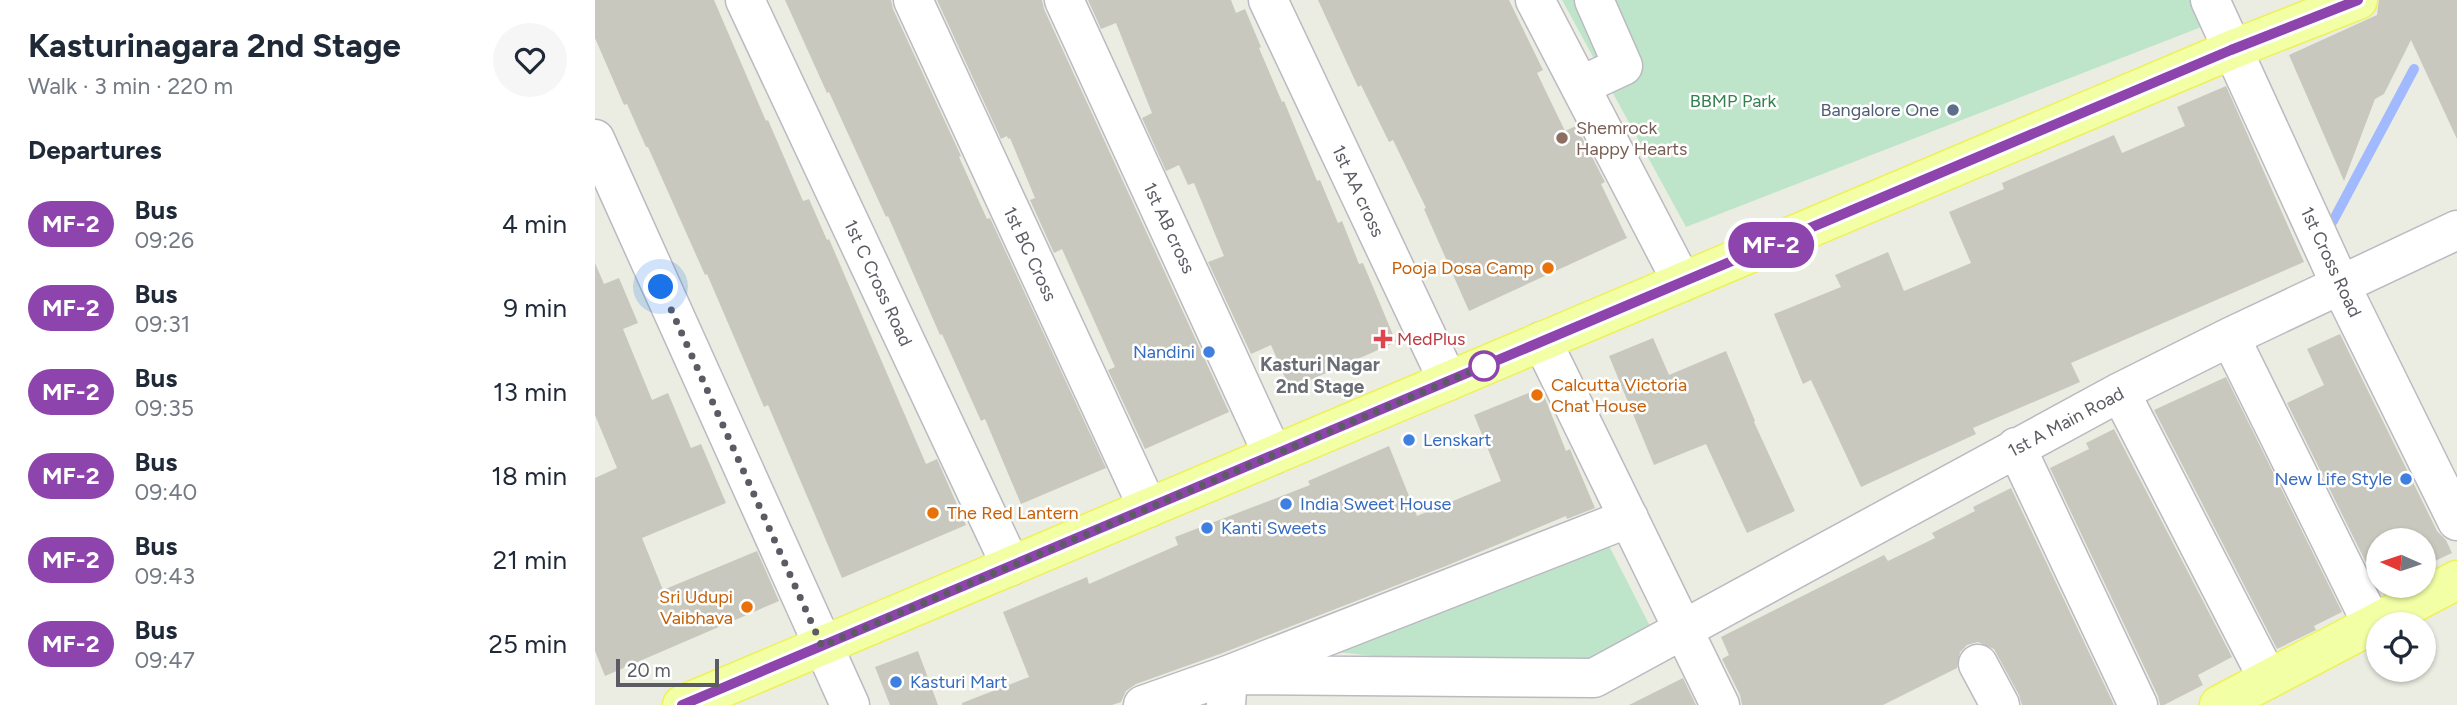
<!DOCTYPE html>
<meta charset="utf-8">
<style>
body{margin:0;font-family:Figtree,sans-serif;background:#f6f6f7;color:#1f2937;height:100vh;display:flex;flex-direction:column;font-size:26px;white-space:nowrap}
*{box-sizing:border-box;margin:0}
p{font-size:23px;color:#747a83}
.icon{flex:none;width:38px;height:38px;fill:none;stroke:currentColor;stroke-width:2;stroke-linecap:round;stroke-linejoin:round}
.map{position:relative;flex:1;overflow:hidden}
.drawer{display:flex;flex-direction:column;background:#fff;width:595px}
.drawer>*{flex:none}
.badge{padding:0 14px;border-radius:23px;font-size:24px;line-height:46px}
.needle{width:46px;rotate:273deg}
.fabs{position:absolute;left:1771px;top:528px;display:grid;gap:14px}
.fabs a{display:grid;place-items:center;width:70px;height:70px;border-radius:50%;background:#fff;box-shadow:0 2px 5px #0004;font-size:35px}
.scale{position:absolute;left:21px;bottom:18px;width:103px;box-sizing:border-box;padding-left:7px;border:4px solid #5a5b63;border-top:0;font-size:19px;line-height:24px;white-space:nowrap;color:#5a5b63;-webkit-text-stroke:5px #fff;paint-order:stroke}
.you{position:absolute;width:35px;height:35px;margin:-18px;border:5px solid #fff;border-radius:50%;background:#1a73e8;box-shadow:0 0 0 10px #1a73e833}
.map>.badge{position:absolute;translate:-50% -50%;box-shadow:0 0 0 4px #fff}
h2{padding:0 28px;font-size:26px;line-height:63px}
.round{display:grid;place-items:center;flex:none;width:74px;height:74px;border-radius:37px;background:#f6f6f7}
.head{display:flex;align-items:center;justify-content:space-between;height:119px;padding:0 28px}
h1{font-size:33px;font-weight:700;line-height:52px}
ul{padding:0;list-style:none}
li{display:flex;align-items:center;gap:21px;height:84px;padding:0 28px}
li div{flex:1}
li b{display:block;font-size:26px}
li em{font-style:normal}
li .badge{min-width:77px;font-weight:700;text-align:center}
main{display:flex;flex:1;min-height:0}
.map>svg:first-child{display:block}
.green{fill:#bee5ca}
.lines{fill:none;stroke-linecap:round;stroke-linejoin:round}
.stream{stroke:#a0b9ff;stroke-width:10}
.building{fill:#c8c8be}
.minor-casing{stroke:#babac1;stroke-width:41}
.major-casing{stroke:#eef157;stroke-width:41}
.minor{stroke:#fff;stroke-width:38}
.major{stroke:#f2ffa5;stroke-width:38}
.line-casing{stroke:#fff;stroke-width:16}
.line{stroke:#8e44ad;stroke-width:10}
.walk{stroke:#5a5b63;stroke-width:7;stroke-dasharray:0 12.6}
.service-dot{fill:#5c6f8a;stroke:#fff;stroke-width:2.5}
.education-dot{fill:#8d6e63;stroke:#fff;stroke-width:2.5}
.food-dot{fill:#e8710a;stroke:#fff;stroke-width:2.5}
.health-dot{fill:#e0444e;stroke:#fff;stroke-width:2.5}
.shop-dot{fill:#3f7fe0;stroke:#fff;stroke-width:2.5}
.stop-dot{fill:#fff;stroke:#8e44ad;stroke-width:3.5}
.labels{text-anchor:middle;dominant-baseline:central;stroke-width:5;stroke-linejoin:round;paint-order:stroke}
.park-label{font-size:18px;fill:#33814f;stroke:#fff}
.service-label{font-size:18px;fill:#4e5e75;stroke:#fff;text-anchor:end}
.education-label{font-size:18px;fill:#785e54;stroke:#fff;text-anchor:start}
.street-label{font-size:18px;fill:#5a5b63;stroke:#fff}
.food-label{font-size:18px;fill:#c56008;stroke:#fff;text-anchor:end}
.health-label{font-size:18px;fill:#be3a42;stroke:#fff;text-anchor:start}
.shop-label{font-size:18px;fill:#366cbe;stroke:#fff;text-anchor:start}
.neighbourhood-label{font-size:19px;font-weight:bold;fill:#6b6d75;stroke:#fff}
</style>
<main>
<section class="drawer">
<div class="head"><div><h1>Kasturinagara 2nd Stage</h1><p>Walk · 3 min · 220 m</p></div><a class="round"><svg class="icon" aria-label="heart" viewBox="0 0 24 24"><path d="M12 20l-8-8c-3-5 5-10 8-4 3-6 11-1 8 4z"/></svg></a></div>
<h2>Departures</h2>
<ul>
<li><span class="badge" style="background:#8e44ad;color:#fff">MF-2</span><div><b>Bus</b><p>09:26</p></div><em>4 min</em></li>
<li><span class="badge" style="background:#8e44ad;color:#fff">MF-2</span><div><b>Bus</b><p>09:31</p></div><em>9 min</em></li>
<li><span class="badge" style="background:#8e44ad;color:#fff">MF-2</span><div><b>Bus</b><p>09:35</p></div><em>13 min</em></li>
<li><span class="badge" style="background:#8e44ad;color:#fff">MF-2</span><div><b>Bus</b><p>09:40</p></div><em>18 min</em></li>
<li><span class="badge" style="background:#8e44ad;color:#fff">MF-2</span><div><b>Bus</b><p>09:43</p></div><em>21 min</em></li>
<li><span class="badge" style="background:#8e44ad;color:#fff">MF-2</span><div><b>Bus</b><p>09:47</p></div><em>25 min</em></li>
</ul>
</section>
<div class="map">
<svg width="1862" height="705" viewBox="0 0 1862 705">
<rect width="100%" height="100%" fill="#ecede2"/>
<path class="green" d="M967,0H1598L1609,26L1091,227Z
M1009,536L1059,634L995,665L826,661L732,651Z"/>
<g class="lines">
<path class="stream" d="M1738,221L1819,69"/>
</g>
<path class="building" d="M0,0H119L171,121L173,120L208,201L214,199L232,240L234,239L331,464L342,459L371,525L247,578L173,405L169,407L112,274L110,275L53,147H51L32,104L29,105L0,38Z
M190,0H296L298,9L366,156L364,157L392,219L395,218L511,468L426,504L390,419L386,421L347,334L345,335L293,216L291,217L234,92L232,93Z
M342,0H447L449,9L634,412L550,449L513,370L520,367L467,249L459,253L435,200L440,198L415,138L413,139L412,136L406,139Z
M493,0H636L641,13L650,9L666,47L664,48L687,102L689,101L722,181L725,180L743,223L747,221L764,264L768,263L801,342L695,389L676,345L656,354L613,262L629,256L599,183L593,185L584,165L571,171L547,118L557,113L521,23L506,29Z
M723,0H914L948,70L942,73L970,131L981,126L1010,182L1006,184L1032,238L874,311L829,209L831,208L798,140L794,142L766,85L763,87Z
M1784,0H1862V139L1816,40L1789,94L1780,99L1749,181L1694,55L1782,15Z
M1631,86L1709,262L1476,363L1485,382L1378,428L1381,434L1266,487L1216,380L1208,384L1179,314L1246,287L1240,275L1293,252L1309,291L1376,263L1354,212L1409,189L1407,183L1519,135L1527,153L1590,126L1582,107Z
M0,263L9,284L24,278L43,323L28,329L57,400L73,393L96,448L106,444L131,503L47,538L68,590L162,551L184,601L10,676L0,651V478L22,468L0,415Z
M1745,334L1842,531L1851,540L1857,553L1829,566V541H1783V587L1692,403L1729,385L1712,349Z
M1058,338L1074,375L1131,351L1160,421L1159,422L1200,511L1152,533L1111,444L1059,465L1014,356Z
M1631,377L1747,612L1719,626L1721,630L1682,649L1559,410Z
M946,388L971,451L975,449L1000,508L972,519L971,516L851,566L625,654L541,684L531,691L526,702L517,705H367V703L434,677L408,612L492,577L494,584L583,545L580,537L715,485L713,481L794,446L822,516L906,481L879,415Z
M1519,429L1637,657L1603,675L1608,685L1569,705H1565L1563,696L1455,468L1494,449L1491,443Z
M1416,488L1519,705H1427L1424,695L1399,649L1383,642L1372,645L1365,652L1362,668L1288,705H1147L1145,695L1127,659L1134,655L1126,637L1289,555L1293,561L1340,538L1337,533L1380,511L1378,507Z
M323,651L343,705H295L280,667Z
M1088,678L1101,705H1034Z"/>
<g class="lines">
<defs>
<path id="minor" d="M150,0L416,566
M318,0L553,508
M469,0L678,455
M673,0L853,381
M940,0L1087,282
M1615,0L1746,286L1862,521
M985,86L1028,66L999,0
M0,139L255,705
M1635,337L1777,624
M947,341L1125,705
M1525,392L1673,679
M1421,447L1543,705
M1383,664L1405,705
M548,705L633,675L1034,518
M631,705L633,675L999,678L1525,392L1635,337L1862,230"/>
<path id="major" d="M87,705L1636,50L1763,0
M1624,705L1862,580"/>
</defs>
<use href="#minor" class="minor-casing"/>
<use href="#major" class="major-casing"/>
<use href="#minor" class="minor"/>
<use href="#major" class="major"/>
</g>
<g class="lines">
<defs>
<path id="line" d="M87,705L1636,50L1763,0"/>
</defs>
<use href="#line" class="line-casing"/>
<use href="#line" class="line"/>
<path class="walk" d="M66,287L227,646L889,366"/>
</g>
<circle class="service-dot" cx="1358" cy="110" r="7"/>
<circle class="education-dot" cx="967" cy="138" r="7"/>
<g class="food-dot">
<circle cx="953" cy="268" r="7"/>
<circle cx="942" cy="395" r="7"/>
<circle cx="338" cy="513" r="7"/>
<circle cx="152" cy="607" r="7"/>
</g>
<path class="health-dot" d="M784.5 328.5h7v7h7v7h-7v7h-7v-7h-7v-7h7z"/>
<g class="shop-dot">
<circle cx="614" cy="352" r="7"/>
<circle cx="814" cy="440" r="7"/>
<circle cx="1811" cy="479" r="7"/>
<circle cx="691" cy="504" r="7"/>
<circle cx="612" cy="528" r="7"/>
<circle cx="301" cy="682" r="7"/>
</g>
<circle class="stop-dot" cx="889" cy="366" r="14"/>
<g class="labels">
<g class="park-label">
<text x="1138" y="101">BBMP Park</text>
</g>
<g class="service-label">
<text x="1344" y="110">Bangalore One</text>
</g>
<g class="education-label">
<text x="981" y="128">Shemrock<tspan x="981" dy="21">Happy Hearts</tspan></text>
</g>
<g class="street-label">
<text transform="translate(763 191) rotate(65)">1st AA cross</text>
<text transform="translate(574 228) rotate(65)">1st AB cross</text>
<text transform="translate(435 254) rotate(65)">1st BC Cross</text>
<text transform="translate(1736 262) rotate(65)">1st Cross Road</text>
<text transform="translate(283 283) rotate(65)">1st C Cross Road</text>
<text transform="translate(1471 422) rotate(-28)">1st A Main Road</text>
</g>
<g class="food-label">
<text x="939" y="268">Pooja Dosa Camp</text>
<text x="956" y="385" text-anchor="start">Calcutta Victoria<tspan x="956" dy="21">Chat House</tspan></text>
<text x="352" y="513" text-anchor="start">The Red Lantern</text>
<text x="138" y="597">Sri Udupi<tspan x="138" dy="21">Vaibhava</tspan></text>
</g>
<g class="health-label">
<text x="802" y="339">MedPlus</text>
</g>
<g class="shop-label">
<text x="600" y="352" text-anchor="end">Nandini</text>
<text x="828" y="440">Lenskart</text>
<text x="1797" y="479" text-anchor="end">New Life Style</text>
<text x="705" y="504">India Sweet House</text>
<text x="626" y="528">Kanti Sweets</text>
<text x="315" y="682">Kasturi Mart</text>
</g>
<g class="neighbourhood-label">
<text x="725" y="364">Kasturi Nagar<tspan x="725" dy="22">2nd Stage</tspan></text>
</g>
</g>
</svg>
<div class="fabs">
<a><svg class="needle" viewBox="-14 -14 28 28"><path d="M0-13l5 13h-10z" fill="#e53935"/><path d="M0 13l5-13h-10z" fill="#747a83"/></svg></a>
<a><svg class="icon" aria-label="locate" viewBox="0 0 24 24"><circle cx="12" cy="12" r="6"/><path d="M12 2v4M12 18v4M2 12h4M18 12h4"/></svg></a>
</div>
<div class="scale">20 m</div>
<div class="you" style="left:66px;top:287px"></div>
<b class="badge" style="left:1176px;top:245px;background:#8e44ad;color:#fff">MF-2</b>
</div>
</main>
